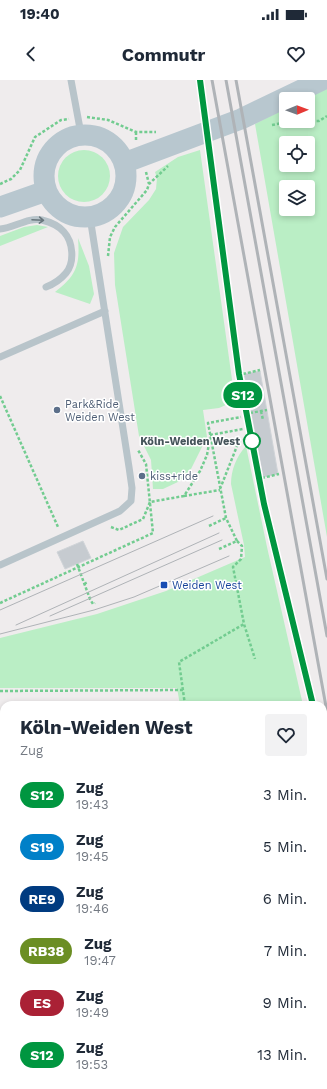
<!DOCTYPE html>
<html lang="de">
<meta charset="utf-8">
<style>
body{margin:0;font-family:"Work Sans",sans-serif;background:#f2f2f3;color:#1f2937;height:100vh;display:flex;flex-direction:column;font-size:15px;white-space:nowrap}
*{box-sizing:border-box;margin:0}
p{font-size:13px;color:#747a83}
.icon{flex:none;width:22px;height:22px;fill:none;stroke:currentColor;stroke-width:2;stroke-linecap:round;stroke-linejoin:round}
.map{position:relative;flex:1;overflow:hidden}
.details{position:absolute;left:0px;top:621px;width:327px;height:388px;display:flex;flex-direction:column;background:#fff;border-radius:12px 12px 0 0;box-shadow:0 2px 6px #0003}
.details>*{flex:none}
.badge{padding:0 8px;border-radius:13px;font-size:14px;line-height:26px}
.needle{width:26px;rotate:89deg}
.fabs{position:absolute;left:279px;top:12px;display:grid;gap:8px}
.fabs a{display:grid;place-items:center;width:36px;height:36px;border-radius:4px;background:#fff;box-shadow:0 2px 6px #0003;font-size:20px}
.map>.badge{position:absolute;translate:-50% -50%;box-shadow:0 0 0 2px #fff}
.round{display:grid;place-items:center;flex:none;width:42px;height:42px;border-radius:4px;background:#f2f2f3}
.head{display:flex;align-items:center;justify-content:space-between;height:68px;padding:0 20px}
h1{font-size:19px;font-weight:700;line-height:30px}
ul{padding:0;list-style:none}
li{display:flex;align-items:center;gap:12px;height:52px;padding:0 20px}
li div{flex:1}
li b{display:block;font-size:15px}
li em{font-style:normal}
li .badge{min-width:44px;font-weight:700;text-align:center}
.status{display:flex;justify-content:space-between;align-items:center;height:28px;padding:0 20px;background:#fff;direction:ltr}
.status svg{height:11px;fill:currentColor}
header{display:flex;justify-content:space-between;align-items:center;height:52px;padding:0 20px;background:#fff;font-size:18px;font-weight:700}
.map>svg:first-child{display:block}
.green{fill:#baeec5;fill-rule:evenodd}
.building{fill:#c6cbd0;stroke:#d0d4d8}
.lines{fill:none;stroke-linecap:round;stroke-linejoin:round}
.path{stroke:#72cc90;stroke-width:2.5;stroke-dasharray:3 2;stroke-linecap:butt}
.lane{stroke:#b8c4ca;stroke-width:7}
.secondary{stroke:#b8c7cf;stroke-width:21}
.tram{stroke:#afb3b7;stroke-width:1}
.rail{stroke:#afb3b7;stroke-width:3}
.oneway{stroke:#68767c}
.line-casing{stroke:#fff;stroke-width:9}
.line{stroke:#009640;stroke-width:6}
.service-dot{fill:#5c6f8a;stroke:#fff;stroke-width:1.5}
.stop-dot{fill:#fff;stroke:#009640;stroke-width:2}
.transit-dot{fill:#1a4fb4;stroke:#fff;stroke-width:1.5}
.labels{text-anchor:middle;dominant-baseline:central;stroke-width:3;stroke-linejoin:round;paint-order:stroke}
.service-label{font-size:11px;fill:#4e5e75;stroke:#fff;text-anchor:start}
.stop-label{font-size:11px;font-weight:bold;fill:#45545a;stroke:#fff;text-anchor:end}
.transit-label{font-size:11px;fill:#164399;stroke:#fff;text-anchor:start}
</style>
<div class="status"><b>19:40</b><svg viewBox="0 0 49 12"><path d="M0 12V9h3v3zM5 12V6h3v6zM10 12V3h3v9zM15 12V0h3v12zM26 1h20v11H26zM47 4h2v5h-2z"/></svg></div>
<header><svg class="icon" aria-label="back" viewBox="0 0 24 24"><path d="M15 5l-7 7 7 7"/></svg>Commutr<svg class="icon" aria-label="heart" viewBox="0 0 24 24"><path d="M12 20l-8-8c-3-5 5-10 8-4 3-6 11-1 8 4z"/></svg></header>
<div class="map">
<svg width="327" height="1009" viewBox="0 0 327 1009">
<rect width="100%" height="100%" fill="#efeced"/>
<path class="green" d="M327,8V457L255,44L286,28V41H308V19H305ZM286,63H308V85H286ZM286,107H308V129H286Z
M200,70L235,321L219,328L203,330L207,357L191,389L180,401L163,409H153L151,380L139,356L115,205L114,173L123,147L149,120L156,109L157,98L155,92L178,77Z
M58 96a26 26 0 1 1 52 0a26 26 0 1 1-52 0Z
M37,145L48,147L0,166V156L24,147Z
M78,158L89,186L94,214L90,224L55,212C77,195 80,185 78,158Z
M246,366L267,467L303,625H180L177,608H0V558L97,534L166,511L245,477L244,465L231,404C231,390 236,377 246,366Z
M323,713L327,732V1009H0V839H4V1005H323Z"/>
<path class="building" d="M260,291L278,394L263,397L244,294Z
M83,461L91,478L65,489L57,472Z"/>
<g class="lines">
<path class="path" d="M87,37L108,40L136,52H156
M272,45L293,41H319L327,36
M136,52V61
M146,92L149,104
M0,104L11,99L20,90L35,57L61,40L69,39
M108,176L110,157L115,147L147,110L149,104L168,86
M243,294L260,290
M0,316L58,447
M261,331L263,340
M250,333L267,330
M210,355L243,349
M262,398L279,394
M220,409L237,366L240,361L245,360
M184,416L220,410
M209,446L226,438
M111,447L119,450L143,439L150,422L184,416L200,391L207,375L210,358
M237,461L242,466L241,479L233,487L244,544L255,579
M219,469L237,461L226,438L208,343L241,337
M77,484L90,519L93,524L95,523
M84,504L88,502
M0,523L153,453L146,384L138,370
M0,611L183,610
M185,625L179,582L244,544
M0,854L4,856
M0,864L4,863
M189,1005V1009
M67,1009V1005
M215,1009V1005
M318,1009L319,1005"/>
<path class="lane" d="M71,0L81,54
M0,149C14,148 28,137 42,140C50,142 59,146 64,152C73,162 75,182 66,193C61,199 54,204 46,207
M0,277L105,231
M0,485L120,431L131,421L132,408L129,387L90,137"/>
<path class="secondary" d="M44 96a41 41 0 1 1 82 0a41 41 0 1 1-82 0Z
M124,83L241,39L322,0
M0,127L46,111"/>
<path class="tram" d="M0,530L213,436
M50,536L222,460
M16,545L219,453
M0,554L94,530L134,517L229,476"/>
<path class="rail" d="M200,0L239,294L264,424L313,625
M212,0L327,632
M226,0L327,556
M236,0L327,499
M323,666L327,683"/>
</g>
<defs><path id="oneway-shaft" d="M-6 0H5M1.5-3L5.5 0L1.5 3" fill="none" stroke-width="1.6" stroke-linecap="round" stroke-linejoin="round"/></defs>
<use class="oneway" href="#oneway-shaft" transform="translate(38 140) rotate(3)"/>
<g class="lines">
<defs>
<path id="line" d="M200,0L239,294L264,424L313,625"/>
</defs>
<use href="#line" class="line-casing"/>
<use href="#line" class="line"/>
</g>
<g class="service-dot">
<circle cx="57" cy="330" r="4"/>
<circle cx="142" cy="396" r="4"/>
</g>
<circle class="stop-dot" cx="252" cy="361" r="8"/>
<rect class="transit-dot" x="160" y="501" width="8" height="8" rx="2"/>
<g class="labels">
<g class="service-label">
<text x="65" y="324">Park&amp;Ride<tspan x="65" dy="13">Weiden West</tspan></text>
<text x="150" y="396">kiss+ride</text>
</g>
<g class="stop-label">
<text x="240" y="361">Köln-Weiden West</text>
</g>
<g class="transit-label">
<text x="172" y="505">Weiden West</text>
</g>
</g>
</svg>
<div class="fabs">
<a><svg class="needle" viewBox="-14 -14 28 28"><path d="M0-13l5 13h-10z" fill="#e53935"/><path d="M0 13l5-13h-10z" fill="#747a83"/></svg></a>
<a><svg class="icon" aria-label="locate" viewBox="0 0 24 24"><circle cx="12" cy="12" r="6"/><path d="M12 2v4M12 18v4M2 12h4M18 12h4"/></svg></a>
<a><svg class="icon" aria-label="layers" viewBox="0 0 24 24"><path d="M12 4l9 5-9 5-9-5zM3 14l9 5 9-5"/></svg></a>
</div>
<b class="badge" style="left:243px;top:315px;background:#009640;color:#fff">S12</b>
<section class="details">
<div class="head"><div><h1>Köln-Weiden West</h1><p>Zug</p></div><a class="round"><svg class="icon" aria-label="heart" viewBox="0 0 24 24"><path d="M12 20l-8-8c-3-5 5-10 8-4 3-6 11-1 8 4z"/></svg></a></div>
<ul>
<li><span class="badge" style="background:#009640;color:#fff">S12</span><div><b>Zug</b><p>19:43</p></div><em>3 Min.</em></li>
<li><span class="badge" style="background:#0080c8;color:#fff">S19</span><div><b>Zug</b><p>19:45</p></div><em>5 Min.</em></li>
<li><span class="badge" style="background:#003b80;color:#fff">RE9</span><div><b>Zug</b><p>19:46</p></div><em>6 Min.</em></li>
<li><span class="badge" style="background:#6b8e23;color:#fff">RB38</span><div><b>Zug</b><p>19:47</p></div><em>7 Min.</em></li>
<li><span class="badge" style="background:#aa2135;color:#fff">ES</span><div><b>Zug</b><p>19:49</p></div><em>9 Min.</em></li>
<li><span class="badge" style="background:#009640;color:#fff">S12</span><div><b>Zug</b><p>19:53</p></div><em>13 Min.</em></li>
</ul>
</section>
</div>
